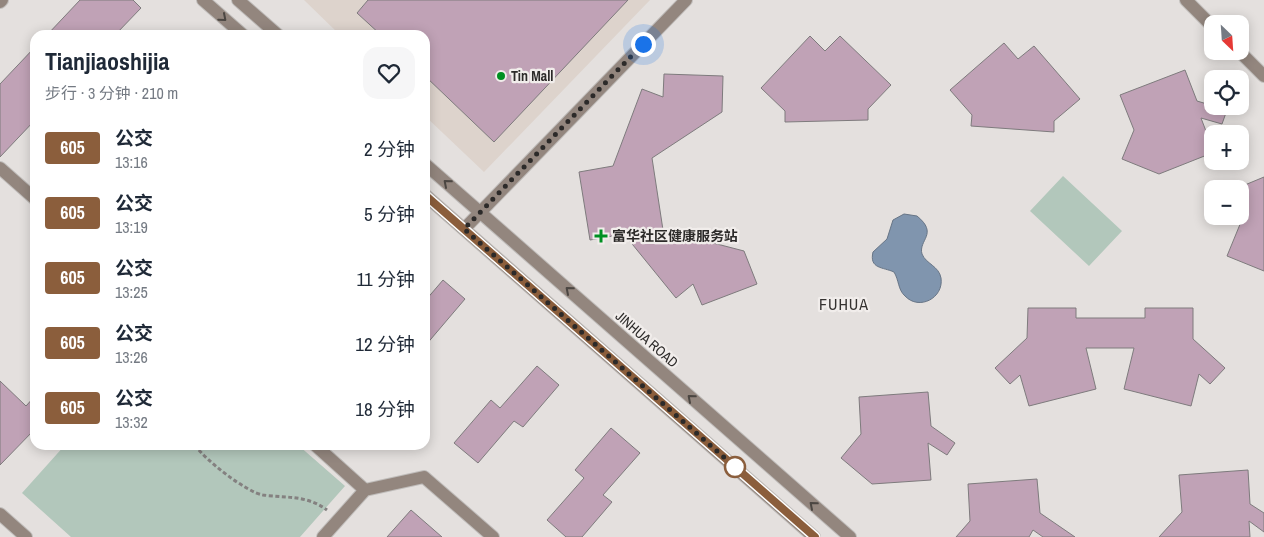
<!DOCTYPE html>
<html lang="zh">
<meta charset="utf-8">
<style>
body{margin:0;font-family:"Archivo Narrow","Noto Sans SC",sans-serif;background:#f6f6f7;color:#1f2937;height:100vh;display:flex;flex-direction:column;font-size:19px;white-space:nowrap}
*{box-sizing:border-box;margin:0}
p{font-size:16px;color:#747a83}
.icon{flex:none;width:28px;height:28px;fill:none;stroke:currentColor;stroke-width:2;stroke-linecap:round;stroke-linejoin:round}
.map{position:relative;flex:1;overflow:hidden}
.drawer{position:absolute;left:30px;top:30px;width:400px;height:420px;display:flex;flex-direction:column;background:#fff;border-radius:15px;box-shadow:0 2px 12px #0003}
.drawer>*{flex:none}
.badge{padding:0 10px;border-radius:4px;font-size:18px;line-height:32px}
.needle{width:32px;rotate:155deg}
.fabs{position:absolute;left:1204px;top:15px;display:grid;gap:10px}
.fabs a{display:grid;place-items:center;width:45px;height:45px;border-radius:10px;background:#fff;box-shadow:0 2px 12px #0003;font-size:25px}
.you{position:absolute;width:25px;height:25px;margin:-12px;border:4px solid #fff;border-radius:50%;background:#1a73e8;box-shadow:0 0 0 8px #1a73e833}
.map>.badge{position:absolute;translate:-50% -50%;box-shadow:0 0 0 2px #fff}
.round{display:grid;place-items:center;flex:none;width:52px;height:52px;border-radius:15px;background:#f6f6f7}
.headline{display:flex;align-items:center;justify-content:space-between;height:85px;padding:0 15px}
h1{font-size:24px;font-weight:700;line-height:38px}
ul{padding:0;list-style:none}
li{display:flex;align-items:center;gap:15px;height:65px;padding:0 15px}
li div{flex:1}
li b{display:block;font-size:19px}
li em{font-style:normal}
li .badge{min-width:55px;font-weight:700;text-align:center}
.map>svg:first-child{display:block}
.built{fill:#ddd3cc}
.green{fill:#b2c7bb}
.water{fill:#8095ae;stroke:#677586}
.building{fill:#c0a2b6;stroke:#7e7b7d}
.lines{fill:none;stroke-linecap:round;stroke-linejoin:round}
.minor-casing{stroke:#bfbcba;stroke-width:14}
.path{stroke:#848180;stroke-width:3;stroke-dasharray:4 2.5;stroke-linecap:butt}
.minor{stroke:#93867e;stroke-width:12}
.oneway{stroke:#4b4642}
.line-casing{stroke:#fff;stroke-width:11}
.line{stroke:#8b5e3c;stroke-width:8}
.walk{stroke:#2c2a29;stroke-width:5;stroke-dasharray:0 9}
.poi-dot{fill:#009022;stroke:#f1edeb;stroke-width:2}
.stop-dot{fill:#fff;stroke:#8b5e3c;stroke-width:2.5}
.labels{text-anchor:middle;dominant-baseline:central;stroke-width:4.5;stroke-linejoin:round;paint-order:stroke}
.poi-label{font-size:14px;font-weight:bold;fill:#2c2a29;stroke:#f1edeb;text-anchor:start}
.street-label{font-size:14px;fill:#2c2a29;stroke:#f1edeb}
.quarter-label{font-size:16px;letter-spacing:1px;fill:#353230;stroke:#f1edeb}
</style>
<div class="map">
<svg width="1264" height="537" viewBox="0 0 1264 537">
<rect width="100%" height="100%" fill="#e4e0de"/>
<path class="built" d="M304,0H650L484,172L425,116V35H340Z"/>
<path class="green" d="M1063,176L1122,231L1089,266L1030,211Z
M65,445H298L345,486L300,537H71L22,493Z"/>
<path class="water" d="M904,214L917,216C939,234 918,240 922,254C926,264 939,266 941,278C944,298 919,311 905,296C898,290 899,280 894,272C883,267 869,269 873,252L887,239L893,220Z"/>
<path class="building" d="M80,0H133L141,8L115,35H47Z
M368,0H628L494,142L425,76V35H381L357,13Z
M810,36L825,51L840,36L891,85L868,109V120L785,122V111L761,88Z
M1004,43L1018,59L1034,46L1080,99L1054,121V132L971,126L972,115L950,90Z
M35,47V120L0,157V84Z
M1185,70L1197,101L1227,110L1222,124L1201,118L1212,147V153L1159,174L1122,159L1134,130L1120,95Z
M664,74L723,76L722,112L652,158L663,230L744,251L757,284L702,305L693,284L676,298L624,234L590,240L579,172L613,166L642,89L663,97Z
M1264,177V271L1227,256L1243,217L1240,208V187Z
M443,280L465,299L425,346V301Z
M1028,308H1076V318H1145V308H1193V339L1225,368L1210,384L1199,374L1191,406L1124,389L1134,348H1086L1096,389L1029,406L1020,375L1010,384L995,368L1027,338Z
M537,366L559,385L523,427L514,421L478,463L454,443L491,400L500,408Z
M0,381L26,406L35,396V429L0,465Z
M928,392L931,426L955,443L947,455L928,443L931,480L872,484L841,458L861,434L859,397Z
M611,428L640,453L603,495L612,502L582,537H566L547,520L584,478L575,470Z
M1248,470L1250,504L1264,513V532L1249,521L1250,537H1159L1182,512L1179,475Z
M1037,479L1040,513L1075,537H1043L1033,530L1029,537H956L970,521L968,484Z
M411,510L442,537H387Z"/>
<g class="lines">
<defs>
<path id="minor" d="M203,0L243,35
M238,0L278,35
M1186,0L1212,26
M0,2L2,0
M1239,51L1264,76
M425,164L850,537
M0,168L35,199
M425,195L814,537
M464,229L686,0
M315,445L365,490L323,537
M365,490L424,477L493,537
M0,514L26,537"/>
</defs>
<use href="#minor" class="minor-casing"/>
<path class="path" d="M195,445C205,460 246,492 263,495C286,498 307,495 327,510"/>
<use href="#minor" class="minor"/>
</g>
<defs><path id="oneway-chevron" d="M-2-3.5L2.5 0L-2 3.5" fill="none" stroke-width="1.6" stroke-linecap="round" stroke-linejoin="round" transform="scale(1.25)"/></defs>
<g class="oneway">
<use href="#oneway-chevron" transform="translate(223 18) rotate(41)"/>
<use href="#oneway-chevron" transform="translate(447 183) rotate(-139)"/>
<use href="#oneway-chevron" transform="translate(569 290) rotate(-139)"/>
<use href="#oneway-chevron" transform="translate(691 398) rotate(-139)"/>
<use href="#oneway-chevron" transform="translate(813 505) rotate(-139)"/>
</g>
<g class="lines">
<defs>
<path id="line" d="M425,195L815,537"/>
</defs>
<use href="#line" class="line-casing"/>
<use href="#line" class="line"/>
<path class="walk" d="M643,44L464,229L735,467"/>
</g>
<g class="poi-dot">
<circle cx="501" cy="76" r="5"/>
<path d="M598.5 228.5h5v5h5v5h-5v5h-5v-5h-5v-5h5z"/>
</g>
<circle class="stop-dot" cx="735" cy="467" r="10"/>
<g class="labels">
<g class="poi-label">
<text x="511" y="76">Tin Mall</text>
<text x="612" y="236">富华社区健康服务站</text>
</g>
<g class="street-label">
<text transform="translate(647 339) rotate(41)">JINHUA ROAD</text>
</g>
<g class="quarter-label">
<text x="844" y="304">FUHUA</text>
</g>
</g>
</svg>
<div class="fabs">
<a><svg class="needle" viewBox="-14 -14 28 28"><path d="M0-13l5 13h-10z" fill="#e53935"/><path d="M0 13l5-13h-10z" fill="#747a83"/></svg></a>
<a><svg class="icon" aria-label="locate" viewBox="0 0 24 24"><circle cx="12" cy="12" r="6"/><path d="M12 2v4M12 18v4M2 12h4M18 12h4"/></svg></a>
<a>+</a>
<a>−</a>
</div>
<div class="you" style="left:643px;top:44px"></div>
<section class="drawer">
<div class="headline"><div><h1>Tianjiaoshijia</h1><p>步行 · 3 分钟 · 210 m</p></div><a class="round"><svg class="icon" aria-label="heart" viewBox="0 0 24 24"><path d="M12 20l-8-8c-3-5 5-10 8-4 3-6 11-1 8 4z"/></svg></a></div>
<ul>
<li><span class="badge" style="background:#8b5e3c;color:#fff">605</span><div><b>公交</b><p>13:16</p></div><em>2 分钟</em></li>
<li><span class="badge" style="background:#8b5e3c;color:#fff">605</span><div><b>公交</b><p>13:19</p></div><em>5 分钟</em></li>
<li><span class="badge" style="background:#8b5e3c;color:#fff">605</span><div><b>公交</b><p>13:25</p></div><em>11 分钟</em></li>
<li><span class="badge" style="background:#8b5e3c;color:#fff">605</span><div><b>公交</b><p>13:26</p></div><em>12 分钟</em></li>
<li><span class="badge" style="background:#8b5e3c;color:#fff">605</span><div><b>公交</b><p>13:32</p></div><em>18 分钟</em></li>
</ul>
</section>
</div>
